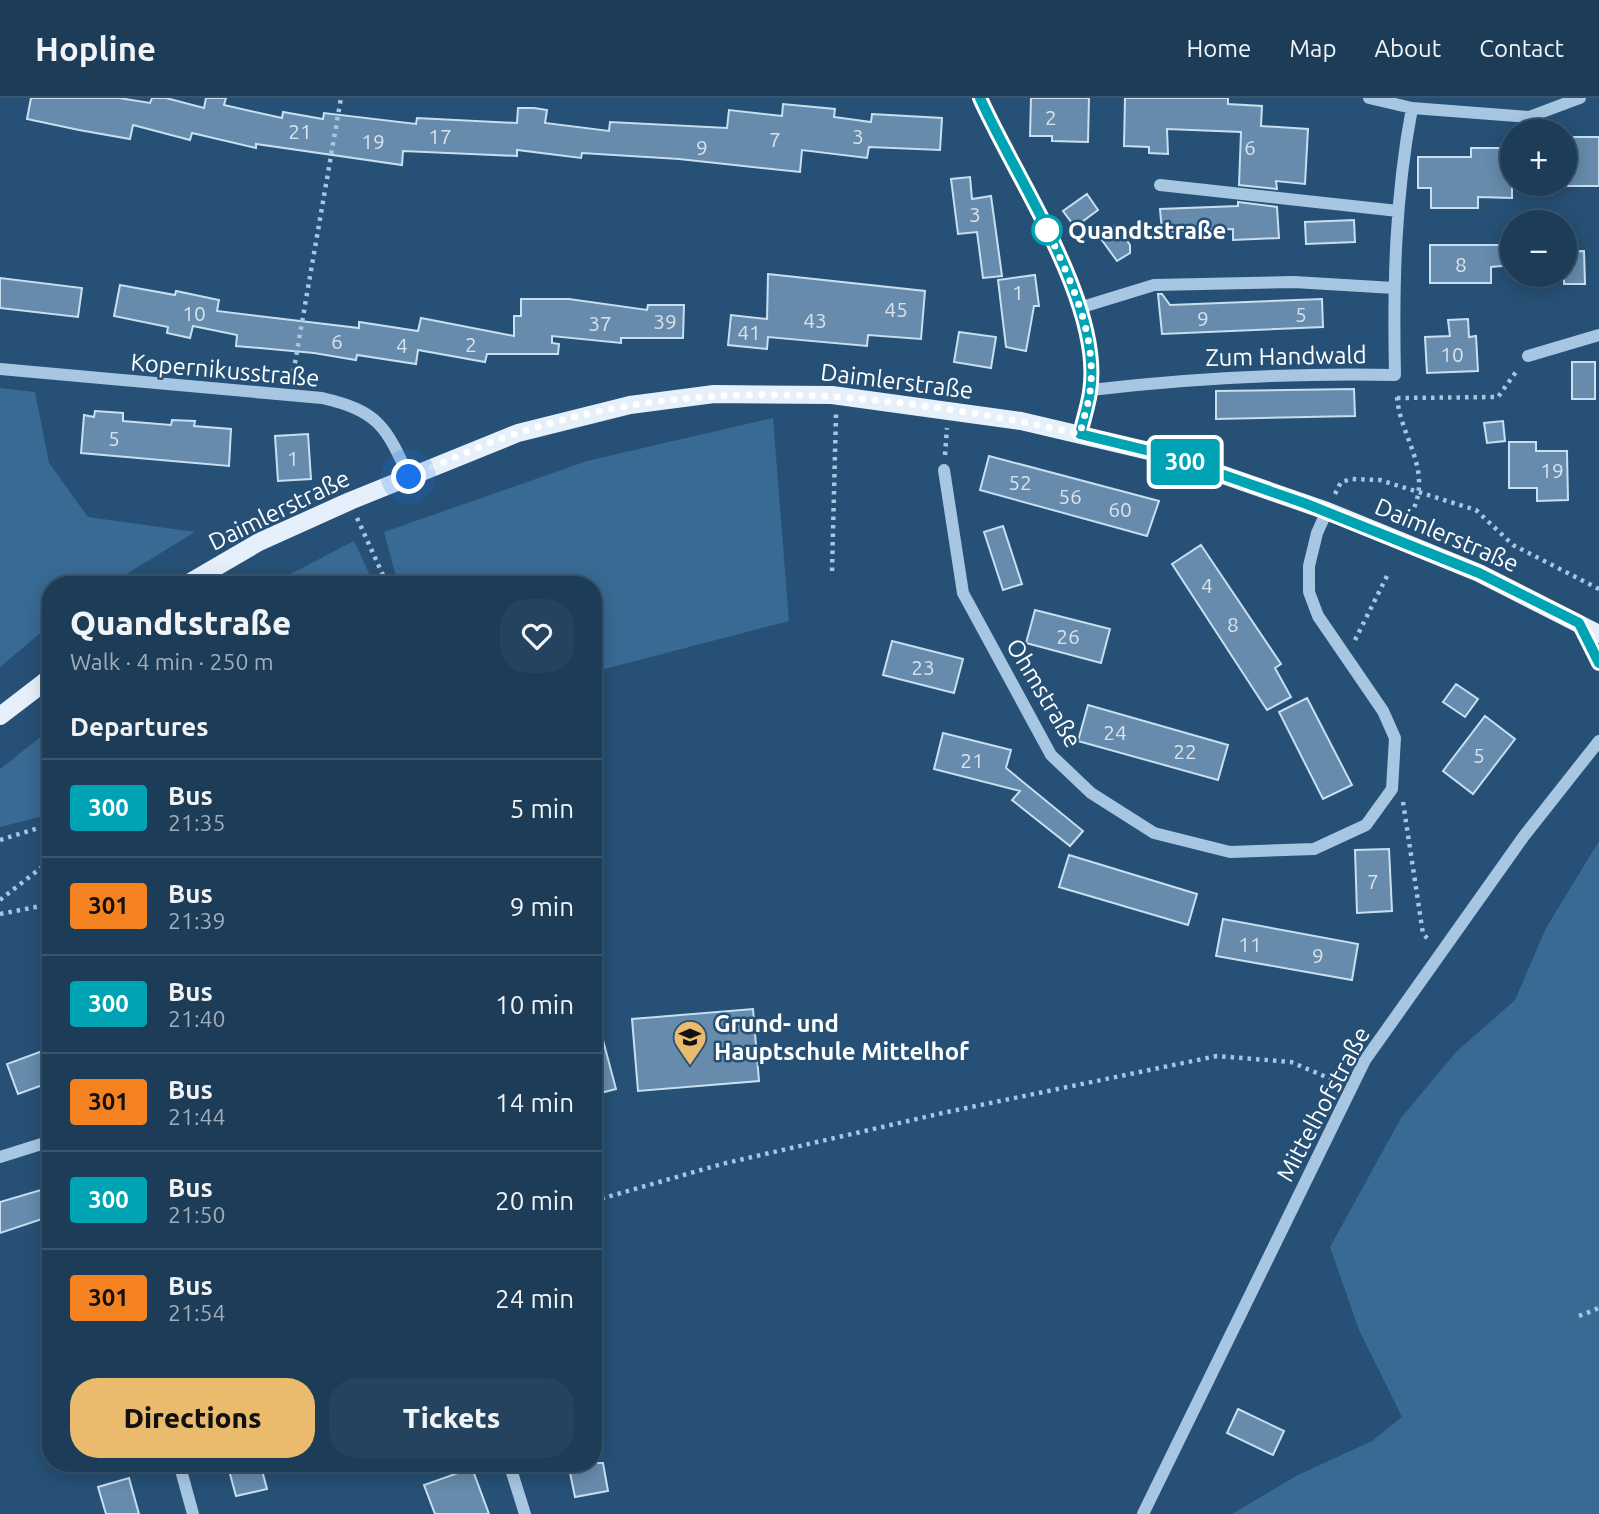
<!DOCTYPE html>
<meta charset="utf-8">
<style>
body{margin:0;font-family:Ubuntu,sans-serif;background:#25435e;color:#f1f3f6;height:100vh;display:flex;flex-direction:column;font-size:26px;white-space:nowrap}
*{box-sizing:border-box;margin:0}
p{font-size:23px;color:#a0adba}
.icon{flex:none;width:38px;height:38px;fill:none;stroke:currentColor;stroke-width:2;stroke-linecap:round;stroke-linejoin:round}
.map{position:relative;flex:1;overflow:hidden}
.drawer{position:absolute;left:42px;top:478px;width:560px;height:896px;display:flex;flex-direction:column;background:#1c3c58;border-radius:28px;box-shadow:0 4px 18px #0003,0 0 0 2px #3a566e}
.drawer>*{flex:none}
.badge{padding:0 14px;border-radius:5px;font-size:24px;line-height:46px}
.buttons{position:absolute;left:1500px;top:21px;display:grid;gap:14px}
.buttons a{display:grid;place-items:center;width:77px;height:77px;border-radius:50%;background:#1c3c58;box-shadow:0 4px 18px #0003,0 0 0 2px #3a566e;font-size:35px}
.you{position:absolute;width:35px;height:35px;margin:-18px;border:5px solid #fff;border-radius:50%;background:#1a73e8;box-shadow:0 0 0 10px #1a73e833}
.map>.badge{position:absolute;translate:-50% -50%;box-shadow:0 0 0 4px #fff}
h2{padding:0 28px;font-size:26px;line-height:63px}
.round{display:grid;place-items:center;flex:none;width:74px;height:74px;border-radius:28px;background:#25435e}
.head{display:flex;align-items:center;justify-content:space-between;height:119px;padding:0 28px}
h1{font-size:33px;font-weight:800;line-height:52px}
.button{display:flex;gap:14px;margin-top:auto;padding:14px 28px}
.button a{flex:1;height:80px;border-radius:28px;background:#eabb6c;color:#111;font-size:28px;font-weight:800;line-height:80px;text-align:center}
.button a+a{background:#25435e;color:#f1f3f6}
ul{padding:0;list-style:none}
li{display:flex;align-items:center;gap:21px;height:98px;padding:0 28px;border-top:2px solid #3a566e}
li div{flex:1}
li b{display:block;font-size:26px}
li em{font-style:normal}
li .badge{min-width:77px;font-weight:700;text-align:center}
header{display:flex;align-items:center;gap:42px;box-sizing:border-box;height:98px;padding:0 35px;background:#1c3c58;border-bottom:2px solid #3a566e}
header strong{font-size:33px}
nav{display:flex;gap:38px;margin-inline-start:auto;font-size:24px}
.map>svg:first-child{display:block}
.green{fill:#396a93}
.building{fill:#668bac;stroke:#c8dff2;stroke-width:2}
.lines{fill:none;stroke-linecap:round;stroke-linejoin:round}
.path{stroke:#a6c6e2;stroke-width:4.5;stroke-dasharray:3.5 5;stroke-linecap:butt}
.minor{stroke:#a6c6e2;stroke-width:12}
.major{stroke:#e5f0fb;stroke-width:18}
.line-casing{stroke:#fff;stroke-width:16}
.line{stroke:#00a3b4;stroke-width:10}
.walk{stroke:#fff;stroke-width:7;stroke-dasharray:0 12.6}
.stop-dot{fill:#fff;stroke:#00a3b4;stroke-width:3.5}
.labels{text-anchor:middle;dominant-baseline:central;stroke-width:5;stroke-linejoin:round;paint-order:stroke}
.number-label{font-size:21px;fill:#d9e2ea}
.stop-label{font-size:24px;font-weight:bold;fill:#fff;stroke:#265075;text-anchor:start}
.street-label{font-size:24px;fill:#fff;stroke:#265075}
.poi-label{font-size:24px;font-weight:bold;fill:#fff;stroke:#265075;text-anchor:start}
</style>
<header>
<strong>Hopline</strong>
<nav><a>Home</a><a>Map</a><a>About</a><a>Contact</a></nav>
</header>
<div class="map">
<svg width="1599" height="1416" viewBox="0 0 1599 1416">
<rect width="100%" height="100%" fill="#265075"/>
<path class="green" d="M0,290L35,294L49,365L88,419L195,434L110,486H51V526L0,569Z
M773,320L789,523L593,574V486H398L384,434L587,363Z
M354,443L374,486H270H271Z
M51,631V716L0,729V671Z
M1599,743V1416H1232L1296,1378L1372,1343L1402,1319L1359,1232L1330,1149L1401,1020L1456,954L1515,902L1546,830Z"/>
<path class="building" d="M31,0H119L150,5L152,0H166L204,10L206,0H226L224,7L282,20L283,14L323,21L324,15L416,26L417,20L517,25L518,10H534L547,12L545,25L609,33L610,24L727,30L729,12L782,18L783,6L835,11L834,19L871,24L872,16L942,20L940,52L869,49L867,60L802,52L800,74L679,61L582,55L581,60L517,52V58L403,53L402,67L256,46V50L192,35L190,42L133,27L130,41L79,32L27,21Z
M1031,0H1089L1088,44L1052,43V38H1030Z
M1125,0H1228V6L1262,8L1261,28L1308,31L1305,86L1276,83L1277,91L1239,87L1241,34L1167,31L1168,56L1149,55V49L1124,48Z
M1564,39H1599V88H1564Z
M1471,50H1508V62H1512V100L1478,99V110H1431V90H1418V59H1471Z
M970,79L972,101L991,98L1002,178L983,180L977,134L958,136L951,81Z
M1087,96L1098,112L1075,129L1063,113Z
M1238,104L1277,109L1279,140L1233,142V131L1162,134L1160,111L1238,108Z
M1354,122L1355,144L1306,146L1305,124Z
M1116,127L1130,147V155L1117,163L1099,138Z
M1430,147H1512V167L1491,169V185H1430Z
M1584,153L1585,186H1564V154Z
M768,176L925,193L921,241L868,237L867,248L768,239L767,251L728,247L731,217L767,221Z
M1035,177L1039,208H1034L1026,253L1006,249L998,182Z
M0,180L82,190L78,219L0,210Z
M120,187L175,197L176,193L219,202L217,213L359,230V224L418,233L421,220L514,238V218H521V201H569L647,212L648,207H684L683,240H621V245L552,238V245L559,246L558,256H487L485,264L418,252L416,266L357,257L356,262L314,255L236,248L237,237L193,228L190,240L167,235L168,229L114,218Z
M1158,196H1162L1170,207L1322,201L1323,229L1162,236Z
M1468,221L1469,239L1476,238L1478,273L1427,275L1425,239L1450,238L1448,222Z
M959,234L996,239L991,270L954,264Z
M1572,264H1595V301H1572Z
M1354,291L1355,318L1216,321V293Z
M95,313L123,315V323L171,327L172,322L195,323L194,328L231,331L229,368L81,355L84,317L94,319Z
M1503,323L1505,343L1487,345L1484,325Z
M308,336L311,381L278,383L275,338Z
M1509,344H1536V353H1567L1568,402L1537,403V390H1509Z
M989,358L1159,403L1147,438L980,392Z
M1003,428L1022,486L1003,492L984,434Z
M1201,447L1281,566L1275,570L1291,599L1267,612L1172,466Z
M1035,512L1110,531L1101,565L1026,545Z
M892,543L963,561L954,595L883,577Z
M1456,586L1478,601L1465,619L1443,604Z
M1307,600L1352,687L1323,701L1279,614Z
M1088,607L1228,647L1218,682L1078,643Z
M1485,618L1515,641L1473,696L1443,673Z
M943,635L1011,652L1006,670L1083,733L1070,748L1012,702L1020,693L934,671Z
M1389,751L1392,813L1357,815L1355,752Z
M1069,757L1197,796L1188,827L1059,789Z
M1223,821L1358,846L1352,882L1216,858Z
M753,911L759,983L638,993L632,921Z
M600,931L616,991L593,997V932Z
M45,952L51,970V984L18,996L7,966Z
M51,1089V1118L0,1135V1104Z
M1238,1311L1284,1333L1273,1357L1227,1335Z
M227,1365H260L267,1391L236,1398Z
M568,1365H603L608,1393L575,1399Z
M472,1370L489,1416H435L424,1387Z
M129,1380L139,1416H106L98,1389Z"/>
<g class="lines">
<path class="path" d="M292,282L341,0
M1397,299C1400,338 1431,369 1414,410
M1397,300L1498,299L1518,271
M945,357L947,330
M1335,396L1341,384L1352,381L1380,382L1476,412L1513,447L1599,491
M357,420L387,486
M832,473L836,316
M1355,542L1388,476
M1403,704L1423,836L1429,842
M0,742L51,726
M0,802L51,762
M0,816L51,806
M593,1103L722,1066L947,1014L1217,958L1291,964L1338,984
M1579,1218L1599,1210"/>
<path class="minor" d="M980,0C1022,94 1092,182 1091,289C1090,304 1084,321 1080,336
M1369,0L1412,10L1529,19L1580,0
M1160,87L1398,113
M1079,210L1154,187L1294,184L1394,190
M1528,258L1599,237
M0,271L322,300C379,313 386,329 409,379
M1091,292C1193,280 1293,275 1395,277C1393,187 1395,99 1412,10
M944,372L963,495L1051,657L1091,695L1154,735L1230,754L1314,751L1366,727L1392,691L1395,640L1383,613L1318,518L1309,494V468L1317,435L1327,413
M1579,525L1599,565
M0,1059L51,1043
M179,1365L193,1416
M509,1365L525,1416
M1143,1416L1365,962L1524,738L1599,643"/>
<path class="major" d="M187,486L259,444L350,403L518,335L630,307L714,296L832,297L1021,323L1166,357L1327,413L1479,475L1599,536
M0,618L51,579"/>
</g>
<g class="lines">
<defs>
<path id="line" d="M980,0C1015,79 1104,207 1090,294C1088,308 1083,323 1080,336L1166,357L1304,405L1479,475L1579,525L1599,565"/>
</defs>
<use href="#line" class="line-casing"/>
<use href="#line" class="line"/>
<path class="walk" d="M409,379C445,364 481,347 518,335C702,274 894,295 1080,336C1083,322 1088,308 1090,294C1098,236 1068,177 1045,127L1047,132"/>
</g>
<defs>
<symbol id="school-pin" viewBox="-11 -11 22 30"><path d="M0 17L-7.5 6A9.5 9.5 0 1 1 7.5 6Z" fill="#eabb6c" stroke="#265075"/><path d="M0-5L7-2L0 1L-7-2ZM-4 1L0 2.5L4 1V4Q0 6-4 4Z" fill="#111"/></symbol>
</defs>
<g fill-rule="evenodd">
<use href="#school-pin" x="671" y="920" width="38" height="52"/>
</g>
<circle class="stop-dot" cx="1047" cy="132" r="14"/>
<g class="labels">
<g class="number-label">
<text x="1051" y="19">2</text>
<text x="300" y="33">21</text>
<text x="440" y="38">17</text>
<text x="858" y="38">3</text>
<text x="775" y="41">7</text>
<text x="373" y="43">19</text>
<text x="702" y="49">9</text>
<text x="1250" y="49">6</text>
<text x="975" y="116">3</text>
<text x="1461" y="166">8</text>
<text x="1018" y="194">1</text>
<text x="896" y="211">45</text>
<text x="194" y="215">10</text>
<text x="1301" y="216">5</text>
<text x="1203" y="220">9</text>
<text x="815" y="222">43</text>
<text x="665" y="223">39</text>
<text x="600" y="225">37</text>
<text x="749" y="234">41</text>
<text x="337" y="243">6</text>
<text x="471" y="246">2</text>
<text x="402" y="247">4</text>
<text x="1452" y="256">10</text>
<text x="114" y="340">5</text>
<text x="293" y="360">1</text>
<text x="1552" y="372">19</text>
<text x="1020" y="384">52</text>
<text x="1070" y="398">56</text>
<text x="1120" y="411">60</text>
<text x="1207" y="487">4</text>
<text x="1233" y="526">8</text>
<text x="1068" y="538">26</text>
<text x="923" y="569">23</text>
<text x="1115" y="634">24</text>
<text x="1185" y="653">22</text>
<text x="1479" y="657">5</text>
<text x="972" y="662">21</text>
<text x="1373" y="783">7</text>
<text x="1250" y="846">11</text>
<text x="1318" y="857">9</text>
</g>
<g class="stop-label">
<text x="1068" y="132">Quandtstraße</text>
</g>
<g class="street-label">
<text transform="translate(1286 258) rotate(-1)">Zum Handwald</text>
<text transform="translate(225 272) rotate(5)">Kopernikusstraße</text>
<text transform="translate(897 283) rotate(7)">Daimlerstraße</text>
<text transform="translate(279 412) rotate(-26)">Daimlerstraße</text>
<text transform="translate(1447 437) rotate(23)">Daimlerstraße</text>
<text transform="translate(1044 595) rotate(59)">Ohmstraße</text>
<text transform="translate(1323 1006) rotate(-62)">Mittelhofstraße</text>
</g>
<g class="poi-label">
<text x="714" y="925">Grund- und<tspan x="714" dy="28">Hauptschule Mittelhof</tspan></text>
</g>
</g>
</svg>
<div class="buttons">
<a>+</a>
<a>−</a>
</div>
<div class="you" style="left:409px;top:379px"></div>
<b class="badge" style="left:1185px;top:364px;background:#00a3b4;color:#fff">300</b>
<section class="drawer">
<div class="head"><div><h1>Quandtstraße</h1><p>Walk · 4 min · 250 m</p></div><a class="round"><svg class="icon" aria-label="heart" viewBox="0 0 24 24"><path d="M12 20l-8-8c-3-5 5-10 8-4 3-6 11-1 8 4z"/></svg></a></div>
<h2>Departures</h2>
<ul>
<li><span class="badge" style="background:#00a3b4;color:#fff">300</span><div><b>Bus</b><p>21:35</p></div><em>5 min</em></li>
<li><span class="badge" style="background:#f58220;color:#111">301</span><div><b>Bus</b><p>21:39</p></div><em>9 min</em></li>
<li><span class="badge" style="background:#00a3b4;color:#fff">300</span><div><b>Bus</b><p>21:40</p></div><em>10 min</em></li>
<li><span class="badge" style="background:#f58220;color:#111">301</span><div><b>Bus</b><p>21:44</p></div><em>14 min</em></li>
<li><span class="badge" style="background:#00a3b4;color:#fff">300</span><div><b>Bus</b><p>21:50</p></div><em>20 min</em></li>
<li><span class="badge" style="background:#f58220;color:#111">301</span><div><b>Bus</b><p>21:54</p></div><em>24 min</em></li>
</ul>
<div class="button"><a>Directions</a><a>Tickets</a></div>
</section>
</div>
